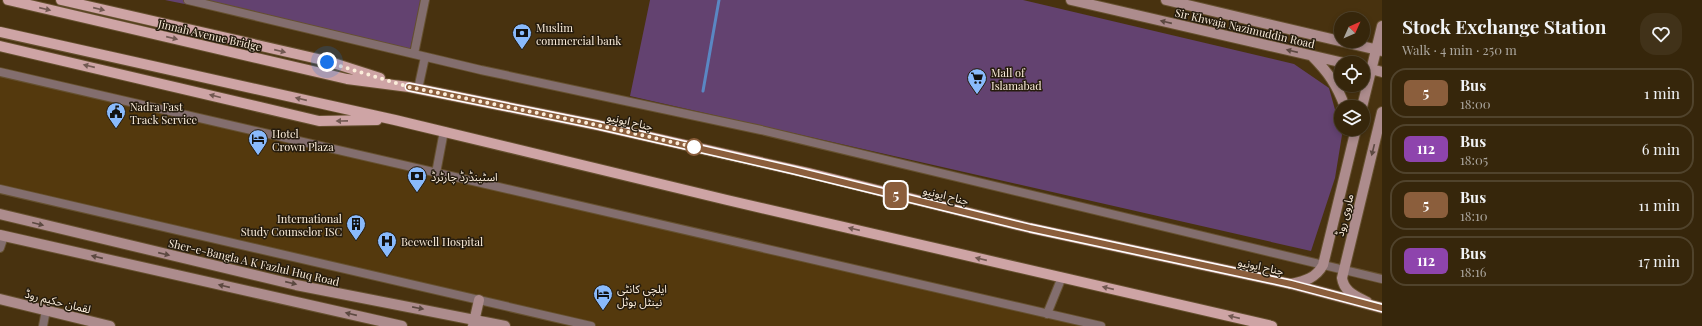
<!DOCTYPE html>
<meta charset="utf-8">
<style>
body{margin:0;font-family:"Playfair Display","Noto Sans Arabic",serif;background:#413219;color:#f1f3f6;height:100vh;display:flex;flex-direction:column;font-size:15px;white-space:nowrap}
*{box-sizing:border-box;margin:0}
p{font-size:13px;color:#aaa59d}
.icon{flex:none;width:22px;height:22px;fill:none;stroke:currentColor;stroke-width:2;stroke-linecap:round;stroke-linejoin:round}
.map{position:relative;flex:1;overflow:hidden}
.side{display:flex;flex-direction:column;background:#36260b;width:320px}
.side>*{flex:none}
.badge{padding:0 8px;border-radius:6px;font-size:14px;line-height:26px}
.needle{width:26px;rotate:45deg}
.tools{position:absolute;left:1334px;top:12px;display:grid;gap:8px}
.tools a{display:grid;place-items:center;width:36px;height:36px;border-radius:50%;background:#36260b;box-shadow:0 2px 6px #0003,0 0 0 1px #50432c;font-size:20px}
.you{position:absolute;width:20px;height:20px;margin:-10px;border:3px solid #fff;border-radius:50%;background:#1a73e8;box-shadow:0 0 0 6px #1a73e833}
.map>.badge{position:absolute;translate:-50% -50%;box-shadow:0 0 0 2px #fff}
.round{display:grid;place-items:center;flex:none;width:42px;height:42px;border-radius:16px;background:#413219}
.overview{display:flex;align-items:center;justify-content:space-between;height:68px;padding:0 20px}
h1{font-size:19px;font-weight:700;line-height:30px}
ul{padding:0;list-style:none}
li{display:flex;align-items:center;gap:12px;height:50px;margin:0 8px 6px;padding:0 12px;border:2px solid #50432c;border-radius:16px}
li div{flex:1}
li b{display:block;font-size:15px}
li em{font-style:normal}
li .badge{min-width:44px;font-weight:700;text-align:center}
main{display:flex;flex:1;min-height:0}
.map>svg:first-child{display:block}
.built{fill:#54390d}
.green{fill:#634270}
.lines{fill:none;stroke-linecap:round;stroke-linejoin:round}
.stream{stroke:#5a87c3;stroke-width:3}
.street-casing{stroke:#65502f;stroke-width:10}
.secondary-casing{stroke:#65502f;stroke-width:12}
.primary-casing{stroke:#65502f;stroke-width:12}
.street{stroke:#836e6e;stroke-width:8}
.secondary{stroke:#ad8c8d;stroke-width:10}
.primary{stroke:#cea4a5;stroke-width:10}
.oneway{fill:#725952}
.oneway2{fill:#5c4941}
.line-casing{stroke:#fff;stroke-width:9}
.line{stroke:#8b5e3c;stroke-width:6}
.walk{stroke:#fbedda;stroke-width:4;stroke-dasharray:0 7.2}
.stop-dot{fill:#fff;stroke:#8b5e3c;stroke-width:2}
.labels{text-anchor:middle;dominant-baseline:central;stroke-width:3;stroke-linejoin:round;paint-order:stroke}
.poi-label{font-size:11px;fill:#fbedda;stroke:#261c0e;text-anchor:start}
.street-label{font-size:11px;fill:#fbedda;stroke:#261c0e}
</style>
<main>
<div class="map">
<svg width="1382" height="326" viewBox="0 0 1382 326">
<rect width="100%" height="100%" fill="#48320f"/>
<path class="built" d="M0,72L1101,326H591L0,189Z"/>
<path class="green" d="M165,0H421L410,50Z
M650,0H1023L1294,64L1329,88L1342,135L1335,178L1311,251L630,96Z"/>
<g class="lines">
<path class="stream" d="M703,91L719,0"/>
<defs>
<path id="street" d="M188,0L481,70L761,130L1382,279
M414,54L425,0
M0,72L1101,326
M418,89L425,57
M436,173L444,131
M0,189L591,326
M0,248L4,236
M1047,314L1062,277
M43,326L46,310"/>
<path id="secondary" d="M1071,0L1344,63
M1166,0L1382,51
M1312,56C1328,72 1337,85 1345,107
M1363,67L1382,72
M1362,107L1382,26
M0,214L296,285L505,326
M0,235L402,326
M1291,284C1305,281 1316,278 1323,265L1356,129
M0,299L110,326
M1367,302C1356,296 1344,292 1342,278L1382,112
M473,326L479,300"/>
<path id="primary" d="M8,0L347,79L409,87L597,125L808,173L1030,228L1291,284L1382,308
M61,0L327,61L380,78
M0,32L395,120L727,200L1272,326
M0,46L319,121L377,120"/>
</defs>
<use href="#street" class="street-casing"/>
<use href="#secondary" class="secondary-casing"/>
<use href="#primary" class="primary-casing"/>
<use href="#street" class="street"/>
<use href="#secondary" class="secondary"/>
<use href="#primary" class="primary"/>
</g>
<defs><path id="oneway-solid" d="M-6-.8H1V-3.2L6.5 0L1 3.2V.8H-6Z"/></defs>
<g class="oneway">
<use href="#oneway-solid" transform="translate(45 9) rotate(13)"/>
<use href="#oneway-solid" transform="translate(99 9) rotate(13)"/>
<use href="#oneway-solid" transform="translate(172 38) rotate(13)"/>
<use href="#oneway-solid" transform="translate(280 51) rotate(13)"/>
<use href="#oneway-solid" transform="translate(89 66) rotate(-167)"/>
<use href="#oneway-solid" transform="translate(215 96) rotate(-166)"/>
<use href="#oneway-solid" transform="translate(301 99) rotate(-167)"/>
<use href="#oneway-solid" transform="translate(342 121) rotate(179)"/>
<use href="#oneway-solid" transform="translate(854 229) rotate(-167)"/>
<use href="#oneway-solid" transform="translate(981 259) rotate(-167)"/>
<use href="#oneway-solid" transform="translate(1108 288) rotate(-167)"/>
<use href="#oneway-solid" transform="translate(1234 317) rotate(-167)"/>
</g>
<g class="oneway2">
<use href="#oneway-solid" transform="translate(1166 22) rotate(-167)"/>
<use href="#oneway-solid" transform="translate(1292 51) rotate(-167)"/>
<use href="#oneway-solid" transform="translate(1373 150) rotate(104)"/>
<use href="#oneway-solid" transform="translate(38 224) rotate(14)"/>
<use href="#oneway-solid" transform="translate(164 254) rotate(13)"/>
<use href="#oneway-solid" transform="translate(97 257) rotate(-167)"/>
<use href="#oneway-solid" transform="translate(291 283) rotate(13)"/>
<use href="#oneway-solid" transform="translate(224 286) rotate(-167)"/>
<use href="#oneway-solid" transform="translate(418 308) rotate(11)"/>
<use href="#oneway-solid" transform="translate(351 314) rotate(-167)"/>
</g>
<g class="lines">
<defs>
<path id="line" d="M409,87L597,125L793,170L1030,228L1291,284L1382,308"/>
</defs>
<use href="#line" class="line-casing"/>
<use href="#line" class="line"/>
<path class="walk" d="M327,62L409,87L597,125L694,147"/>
</g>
<defs>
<symbol id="bank-pin" viewBox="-11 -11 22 30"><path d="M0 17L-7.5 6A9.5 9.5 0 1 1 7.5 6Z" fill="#89bafc" stroke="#261c0e"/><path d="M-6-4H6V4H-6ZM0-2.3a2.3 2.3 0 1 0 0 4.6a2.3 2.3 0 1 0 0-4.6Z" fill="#111"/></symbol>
<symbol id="supermarket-pin" viewBox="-11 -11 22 30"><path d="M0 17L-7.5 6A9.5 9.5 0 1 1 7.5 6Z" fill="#89bafc" stroke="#261c0e"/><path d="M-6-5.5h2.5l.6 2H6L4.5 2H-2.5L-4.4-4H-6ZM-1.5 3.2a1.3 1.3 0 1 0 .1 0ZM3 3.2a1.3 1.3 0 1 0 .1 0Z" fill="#111"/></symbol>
<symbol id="civic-pin" viewBox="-11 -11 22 30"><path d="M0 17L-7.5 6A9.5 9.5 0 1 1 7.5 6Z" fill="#89bafc" stroke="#261c0e"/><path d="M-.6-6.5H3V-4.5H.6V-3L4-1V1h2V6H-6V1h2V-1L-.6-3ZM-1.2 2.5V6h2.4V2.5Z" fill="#111"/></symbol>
<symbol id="hotel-pin" viewBox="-11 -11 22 30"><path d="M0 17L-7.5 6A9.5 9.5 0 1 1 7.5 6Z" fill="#89bafc" stroke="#261c0e"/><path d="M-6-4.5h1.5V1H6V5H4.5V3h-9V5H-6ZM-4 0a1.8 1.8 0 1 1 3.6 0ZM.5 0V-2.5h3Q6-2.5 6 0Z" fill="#111"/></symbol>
<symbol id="building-pin" viewBox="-11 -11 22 30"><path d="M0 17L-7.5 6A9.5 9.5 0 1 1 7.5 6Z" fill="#89bafc" stroke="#261c0e"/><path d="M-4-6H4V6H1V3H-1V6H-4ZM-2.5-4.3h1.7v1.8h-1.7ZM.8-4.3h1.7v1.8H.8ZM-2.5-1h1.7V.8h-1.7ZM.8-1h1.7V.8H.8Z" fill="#111"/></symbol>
<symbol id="hospital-pin" viewBox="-11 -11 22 30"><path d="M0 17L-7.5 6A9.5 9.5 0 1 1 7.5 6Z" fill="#89bafc" stroke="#261c0e"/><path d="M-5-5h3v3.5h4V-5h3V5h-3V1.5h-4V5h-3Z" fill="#111"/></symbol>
</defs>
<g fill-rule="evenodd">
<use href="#bank-pin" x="511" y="22" width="22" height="30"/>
<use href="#supermarket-pin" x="966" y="67" width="22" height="30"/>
<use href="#civic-pin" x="105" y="101" width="22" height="30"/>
<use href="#hotel-pin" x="247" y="128" width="22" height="30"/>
<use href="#bank-pin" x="406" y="165" width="22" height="30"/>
<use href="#building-pin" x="345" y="213" width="22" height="30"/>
<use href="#hospital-pin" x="376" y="230" width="22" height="30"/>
<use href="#hotel-pin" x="592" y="283" width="22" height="30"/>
</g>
<circle class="stop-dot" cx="694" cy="147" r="8"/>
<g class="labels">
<g class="poi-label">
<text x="536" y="27">Muslim<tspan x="536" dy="13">commercial bank</tspan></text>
<text x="991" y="72">Mall of<tspan x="991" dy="13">Islamabad</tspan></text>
<text x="130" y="106">Nadra Fast<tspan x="130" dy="13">Track Service</tspan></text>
<text x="272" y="133">Hotel<tspan x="272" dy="13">Crown Plaza</tspan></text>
<text x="431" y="176">اسٹینڈرڈ چارٹرڈ</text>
<text x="342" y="218" text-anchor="end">International<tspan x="342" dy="13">Study Counselor ISC</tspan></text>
<text x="401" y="241">Beewell Hospital</text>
<text x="617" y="288">ایلچی کانٹی<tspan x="617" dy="13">نینٹل ہوٹل</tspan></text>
</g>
<g class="street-label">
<text transform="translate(1245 28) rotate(13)">Sir Khwaja Nazimuddin Road</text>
<text transform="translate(210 35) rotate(13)">Jinnah Avenue Bridge</text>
<text transform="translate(630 121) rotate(13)">جناح ایونیو</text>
<text transform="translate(946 195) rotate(14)">جناح ایونیو</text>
<text transform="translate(1344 215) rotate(-76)">ماروی روڈ</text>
<text transform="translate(254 262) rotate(13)">Sher-e-Bangla A K Fazlul Huq Road</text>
<text transform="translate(1261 266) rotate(12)">جناح ایونیو</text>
<text transform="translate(58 301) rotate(14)">لقمان حکیم روڈ</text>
</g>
</g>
</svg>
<div class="tools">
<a><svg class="needle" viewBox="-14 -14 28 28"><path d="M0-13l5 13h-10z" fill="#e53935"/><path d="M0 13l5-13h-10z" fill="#aaa59d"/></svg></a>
<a><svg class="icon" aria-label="locate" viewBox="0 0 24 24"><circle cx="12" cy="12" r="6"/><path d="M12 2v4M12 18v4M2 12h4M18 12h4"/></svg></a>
<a><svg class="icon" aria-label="layers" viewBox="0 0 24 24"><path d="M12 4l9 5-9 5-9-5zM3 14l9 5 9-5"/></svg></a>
</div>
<div class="you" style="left:327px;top:62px"></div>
<b class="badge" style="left:896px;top:195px;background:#8b5e3c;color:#fff">5</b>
</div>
<section class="side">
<div class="overview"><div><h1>Stock Exchange Station</h1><p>Walk · 4 min · 250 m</p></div><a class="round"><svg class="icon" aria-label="heart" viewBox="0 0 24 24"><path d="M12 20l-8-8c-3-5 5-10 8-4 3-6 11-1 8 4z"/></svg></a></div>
<ul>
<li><span class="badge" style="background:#8b5e3c;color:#fff">5</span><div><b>Bus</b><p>18:00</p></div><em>1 min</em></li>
<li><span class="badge" style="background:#8e44ad;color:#fff">112</span><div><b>Bus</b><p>18:05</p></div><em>6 min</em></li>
<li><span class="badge" style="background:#8b5e3c;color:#fff">5</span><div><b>Bus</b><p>18:10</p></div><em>11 min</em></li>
<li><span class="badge" style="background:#8e44ad;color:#fff">112</span><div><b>Bus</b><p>18:16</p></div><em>17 min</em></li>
</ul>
</section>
</main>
